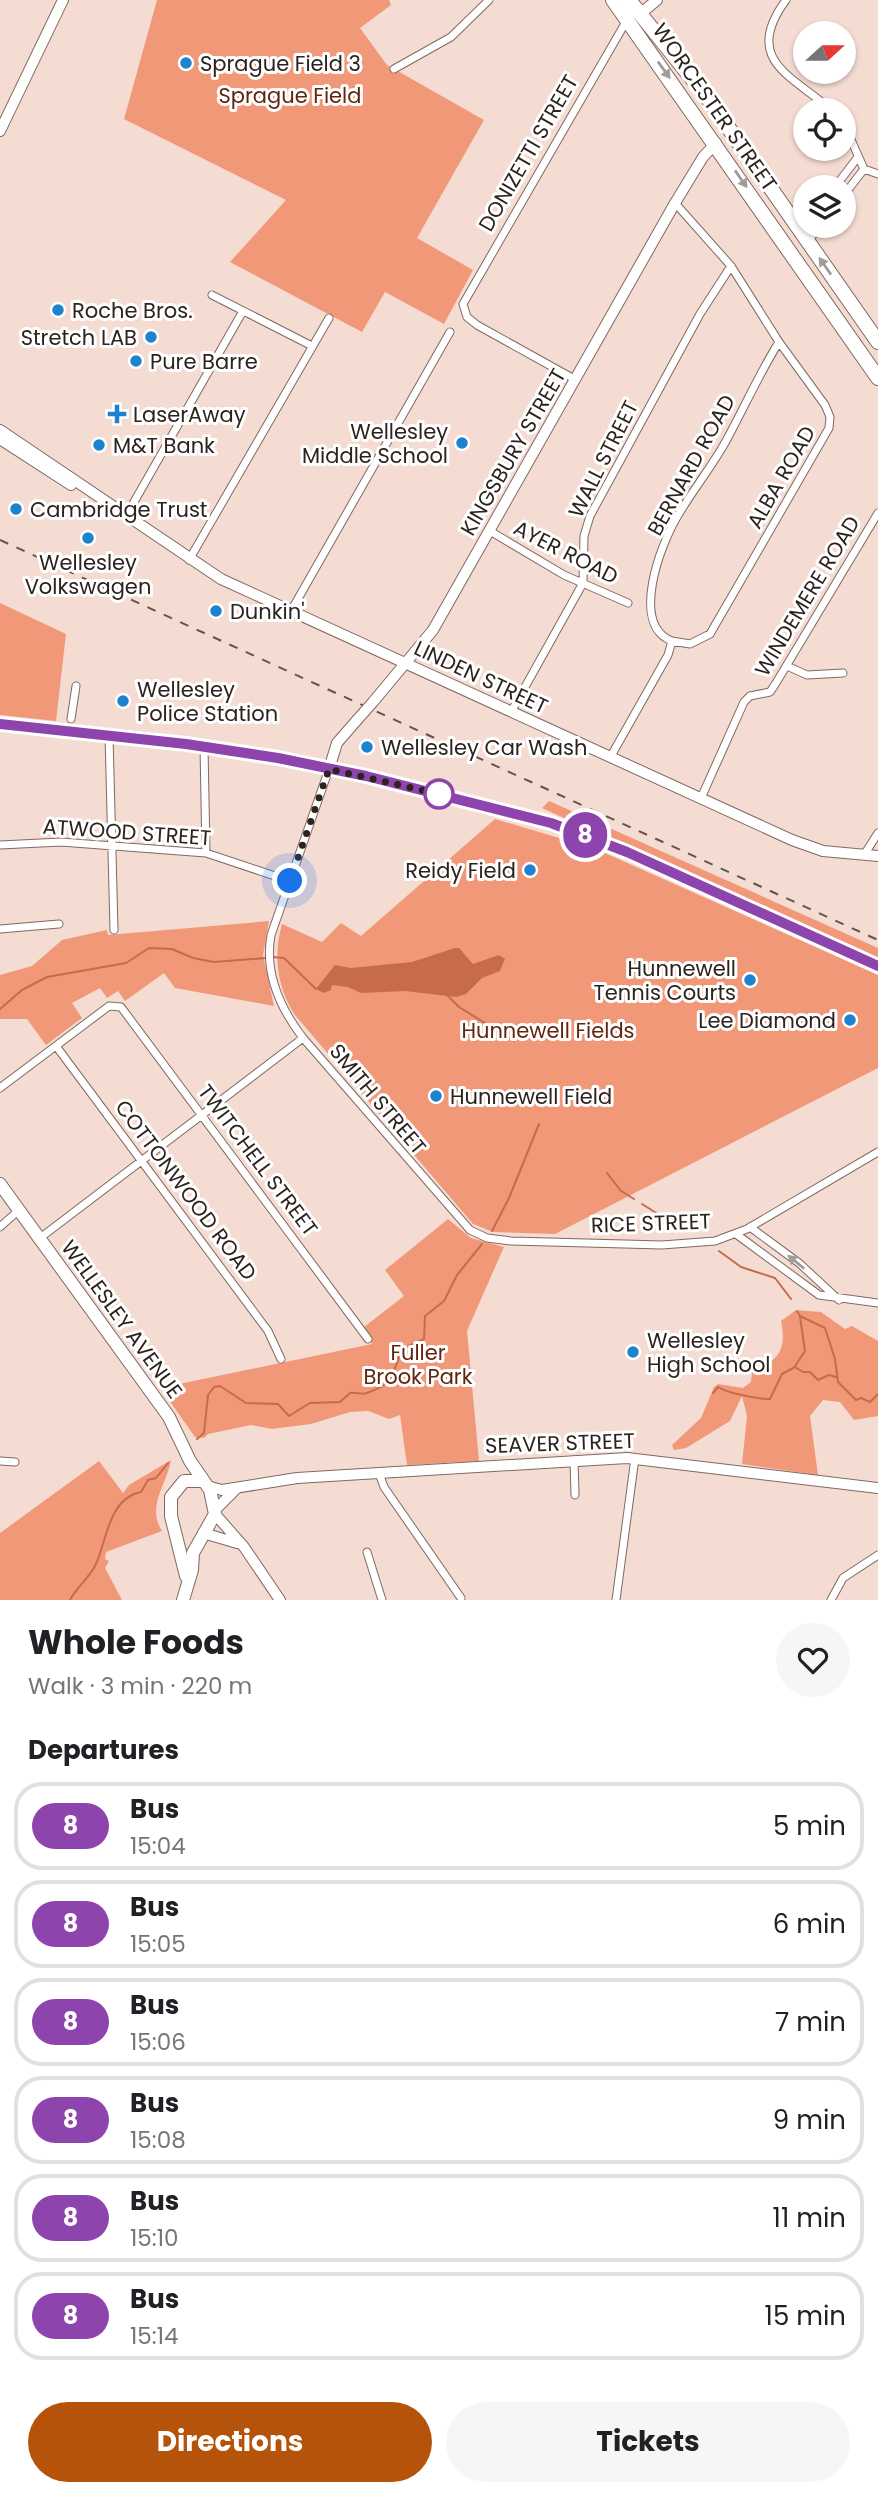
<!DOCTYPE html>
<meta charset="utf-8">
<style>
body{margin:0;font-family:Poppins,sans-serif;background:#f6f6f6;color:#202124;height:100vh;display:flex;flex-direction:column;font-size:26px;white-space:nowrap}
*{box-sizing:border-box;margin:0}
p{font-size:23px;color:#757577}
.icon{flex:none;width:38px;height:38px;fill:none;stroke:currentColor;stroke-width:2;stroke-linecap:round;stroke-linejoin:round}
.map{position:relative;height:1600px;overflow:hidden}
.side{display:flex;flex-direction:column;background:#fff;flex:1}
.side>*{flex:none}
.badge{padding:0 14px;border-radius:23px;font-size:24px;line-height:46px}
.needle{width:46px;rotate:69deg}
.tools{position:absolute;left:793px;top:21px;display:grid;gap:14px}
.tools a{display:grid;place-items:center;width:63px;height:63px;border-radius:50%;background:#fff;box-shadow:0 2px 5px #0004;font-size:35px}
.you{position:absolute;width:35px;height:35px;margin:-18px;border:5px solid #fff;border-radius:50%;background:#1a73e8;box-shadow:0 0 0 10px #1a73e833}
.map>.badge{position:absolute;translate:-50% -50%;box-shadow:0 0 0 4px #fff}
h2{padding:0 28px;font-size:26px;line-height:63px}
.round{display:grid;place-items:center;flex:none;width:74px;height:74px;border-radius:37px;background:#f6f6f6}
.overview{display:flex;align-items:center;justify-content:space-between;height:119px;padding:0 28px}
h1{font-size:33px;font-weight:700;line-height:52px}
.action{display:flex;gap:14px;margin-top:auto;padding:14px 28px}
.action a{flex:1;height:80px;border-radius:42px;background:#b45309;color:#fff;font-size:28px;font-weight:700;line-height:80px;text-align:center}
.action a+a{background:#f6f6f6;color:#202124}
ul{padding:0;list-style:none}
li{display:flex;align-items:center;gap:21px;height:88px;margin:0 14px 10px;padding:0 14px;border:4px solid #e0e0e0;border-radius:28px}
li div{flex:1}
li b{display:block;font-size:26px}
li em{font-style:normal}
li .badge{min-width:77px;font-weight:700;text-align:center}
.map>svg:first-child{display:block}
.green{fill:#f19879}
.water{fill:#c76c4b}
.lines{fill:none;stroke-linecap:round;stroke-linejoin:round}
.stream{stroke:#c76c4b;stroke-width:2}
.street-casing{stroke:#7f6961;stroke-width:9}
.secondary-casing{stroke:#7f6961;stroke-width:12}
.primary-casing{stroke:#7f6961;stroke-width:14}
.highway-casing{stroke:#7f6961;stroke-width:16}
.street{stroke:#fff;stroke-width:7}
.secondary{stroke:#fff;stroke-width:10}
.primary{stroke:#fff;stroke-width:12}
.highway{stroke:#fff;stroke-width:14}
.rail{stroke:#62544f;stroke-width:2;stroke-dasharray:9 9;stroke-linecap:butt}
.secondary-bridge-casing{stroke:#7f6961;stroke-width:12;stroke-linecap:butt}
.secondary-bridge{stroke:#fff;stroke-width:10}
.oneway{fill:#a09c9a}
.line-casing{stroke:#fff;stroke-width:16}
.line{stroke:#8e44ad;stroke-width:10}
.walk{stroke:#2c231f;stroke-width:7;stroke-dasharray:0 12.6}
.poi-dot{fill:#1e83ce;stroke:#fff;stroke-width:2.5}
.stop-dot{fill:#fff;stroke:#8e44ad;stroke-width:3.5}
.labels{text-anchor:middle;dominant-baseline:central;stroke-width:6;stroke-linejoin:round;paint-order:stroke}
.poi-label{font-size:21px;fill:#2c231f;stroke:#fff;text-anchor:start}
.park-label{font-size:21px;fill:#622610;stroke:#fff}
.street-label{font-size:21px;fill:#2c231f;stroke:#fff}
</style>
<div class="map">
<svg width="878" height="1600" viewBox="0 0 878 1600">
<rect width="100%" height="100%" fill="#f5dcd3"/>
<path class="green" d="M157,0H389L391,5L360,28L387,65L484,120L417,238L473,270L444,324L385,292L362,332L230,262L286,200L124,119Z
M0,603L66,634L56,721L0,715Z
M549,801L878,948V960L542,808Z
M495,819L596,849L878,975V1068L555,1234L493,1232L473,1224L295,1015C277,988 273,955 282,924L322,942L341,923L361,936Z
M269,921L263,955L274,1006L175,988L164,973L125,1001L118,991L107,998L100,988L72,1003L82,1018L46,1045L27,1019H0V975L32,966L62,940L107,930L108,935Z
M448,1219L471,1238L504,1247L467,1331L479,1461L407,1465L400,1415L389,1419L368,1411L350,1412L311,1424L272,1429L251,1425L208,1434L204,1438L195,1437L164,1393L179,1384L372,1344L364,1327L404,1296L385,1270Z
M796,1310L821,1312L845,1329L852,1326L878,1341V1416L854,1420L840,1402L823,1400L810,1416L818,1475L742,1464L747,1416L742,1396L730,1421L686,1448L674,1450L672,1445L701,1418L714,1387L718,1384L743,1388L751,1382L752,1372C779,1360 787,1350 781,1321Z
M171,1460C167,1485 146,1506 162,1531L106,1552L105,1559L109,1561L105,1568L122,1600H0V1533L99,1461L123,1493L129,1485Z"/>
<path class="water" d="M455,948H459L473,964L499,955L505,959L500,971L482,978L466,994L456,997L405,991L361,993L348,987L332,985L331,990L324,993L316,989L335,965L351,968L412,962Z"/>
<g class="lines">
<path class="stream" d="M272,957L284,958L316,989
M446,994L459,1007L514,1041
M0,1009L22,990L47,977L126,963L149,948L172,949L193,958L214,962L266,958
M607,1173L621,1191L634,1199
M642,1204L666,1219L699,1231
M492,1231L509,1198L539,1124
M719,1251L741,1267L775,1278L791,1299
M797,1311L800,1316L825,1328L835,1359L838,1382L856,1400L861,1398L870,1402L878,1394
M795,1366L805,1351L800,1317
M713,1393L718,1387C726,1393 759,1399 770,1399L782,1374L795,1367L803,1372H810L818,1380L829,1375L836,1377
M197,1439L204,1433L208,1395L214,1387L220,1386L246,1403L278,1404L289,1416L310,1403L340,1402L350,1393C356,1392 362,1395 367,1393C397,1382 391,1375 402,1349L424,1339L425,1316L444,1301L457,1275L482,1244
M70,1600C77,1587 90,1577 96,1564C107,1539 109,1498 141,1492L148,1480L156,1478L168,1463"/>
<defs>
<path id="street" d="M786,0C741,61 794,76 831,110
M394,69L451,37L489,0
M844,124L864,169L878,174
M835,187L858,157
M844,195L864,169
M808,241L820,226
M212,295L312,346
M576,380L477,325L467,317L463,304L627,20
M126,516L243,311
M490,531L564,575L628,603
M189,560L329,318
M291,611L450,332
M672,641C630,625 660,546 677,517C692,491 711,468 726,441C744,408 759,374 779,342
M787,666L807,675L843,673
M511,712L583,583L584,536L590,516L700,314L731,266
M71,719L76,686
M109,735L114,930
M204,747L206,853
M611,756L668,655L672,641L690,644L710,634L829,428L830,417L825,405L779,342L731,266L675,203
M329,769L271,935C264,974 280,1008 303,1038L470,1230L487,1238L511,1241L662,1245L715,1241L747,1229L878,1152
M701,798L744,702L750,696L770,692L776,683L878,513
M0,845L61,842L206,853L290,881
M864,855L878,833
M0,929L59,924
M56,1046L268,1331L281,1359
M0,1088L109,1006L121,1007L368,1339
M0,1227L19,1210
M750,1227L799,1263L839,1300
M736,1234L819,1295L878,1303
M40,1238L303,1038
M574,1460L575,1495
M0,1461L15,1462
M379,1473L384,1487L461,1598
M367,1552L382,1600
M616,1600L635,1458
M831,1600L843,1578L878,1555"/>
<path id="secondary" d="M641,13L657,0
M0,131L63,0
M0,430L221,579L792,840L823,851L878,856
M0,439L71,485
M373,702L433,630L675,203L703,157L716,143
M329,769L337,743L357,720
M207,1486L222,1490L297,1478L627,1458L878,1488
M216,1509L236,1489
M215,1514L244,1547L280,1600
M203,1533L237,1543"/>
<path id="primary" d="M0,724L147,739L278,758L371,777L551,823L627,852L878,966
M0,1184L169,1417L190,1461L210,1490L215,1514L193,1553L192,1570L183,1600
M186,1576L171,1516V1497L184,1481H202"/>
<path id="highway" d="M613,0L878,378
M629,0L707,97L878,342"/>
</defs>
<use href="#street" class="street-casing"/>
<use href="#secondary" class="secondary-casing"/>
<use href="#primary" class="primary-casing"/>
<use href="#highway" class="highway-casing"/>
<use href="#street" class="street"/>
<use href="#secondary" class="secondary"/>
<use href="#primary" class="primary"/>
<use href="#highway" class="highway"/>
<path class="rail" d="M0,540L878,940"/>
<defs>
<path id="secondary-bridge" d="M357,720L373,702"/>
</defs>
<use href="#secondary-bridge" class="secondary-bridge-casing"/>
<use href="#secondary-bridge" class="secondary-bridge"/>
</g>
<defs><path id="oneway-solid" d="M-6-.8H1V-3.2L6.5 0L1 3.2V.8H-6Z" transform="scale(1.75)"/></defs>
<g class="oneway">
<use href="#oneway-solid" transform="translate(664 70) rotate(54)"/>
<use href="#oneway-solid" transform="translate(741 179) rotate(55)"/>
<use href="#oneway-solid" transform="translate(825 266) rotate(-125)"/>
<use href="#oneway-solid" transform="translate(796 1262) rotate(-141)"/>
</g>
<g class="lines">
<defs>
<path id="line" d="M0,724L186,744L278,758L366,776L551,823L627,852L878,966"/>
</defs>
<use href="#line" class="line-casing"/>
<use href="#line" class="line"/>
<path class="walk" d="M290,881L329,769L439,794"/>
</g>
<g class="poi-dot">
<circle cx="186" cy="63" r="7"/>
<circle cx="58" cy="310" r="7"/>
<circle cx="151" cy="337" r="7"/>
<circle cx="136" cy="361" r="7"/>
<path d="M113.5 403.5h7v7h7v7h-7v7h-7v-7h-7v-7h7z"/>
<circle cx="462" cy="443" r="7"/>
<circle cx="99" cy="445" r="7"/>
<circle cx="16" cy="509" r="7"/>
<circle cx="88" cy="538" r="7"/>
<circle cx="216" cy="611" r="7"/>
<circle cx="123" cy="701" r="7"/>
<circle cx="367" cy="747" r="7"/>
<circle cx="530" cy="870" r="7"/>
<circle cx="750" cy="980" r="7"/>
<circle cx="850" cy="1020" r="7"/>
<circle cx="436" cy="1096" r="7"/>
<circle cx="633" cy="1352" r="7"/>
</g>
<circle class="stop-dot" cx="439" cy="794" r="14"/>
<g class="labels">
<g class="poi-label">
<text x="200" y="63">Sprague Field 3</text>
<text x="72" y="310">Roche Bros.</text>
<text x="137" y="337" text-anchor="end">Stretch LAB</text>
<text x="150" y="361">Pure Barre</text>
<text x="133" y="414">LaserAway</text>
<text x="448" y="431" text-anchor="end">Wellesley<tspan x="448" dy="24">Middle School</tspan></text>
<text x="113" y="445">M&amp;T Bank</text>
<text x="30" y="509">Cambridge Trust</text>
<text x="88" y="562" text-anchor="middle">Wellesley<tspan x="88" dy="24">Volkswagen</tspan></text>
<text x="230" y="611">Dunkin'</text>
<text x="137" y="689">Wellesley<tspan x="137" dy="24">Police Station</tspan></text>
<text x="381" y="747">Wellesley Car Wash</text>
<text x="516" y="870" text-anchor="end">Reidy Field</text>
<text x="736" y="968" text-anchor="end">Hunnewell<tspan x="736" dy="24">Tennis Courts</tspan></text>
<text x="836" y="1020" text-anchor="end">Lee Diamond</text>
<text x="450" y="1096">Hunnewell Field</text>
<text x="647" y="1340">Wellesley<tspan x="647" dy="24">High School</tspan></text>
</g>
<g class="park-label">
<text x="290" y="95">Sprague Field</text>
<text x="548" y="1030">Hunnewell Fields</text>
<text x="418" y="1352">Fuller<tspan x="418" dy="24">Brook Park</tspan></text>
</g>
<g class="street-label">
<text transform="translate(715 107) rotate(55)">WORCESTER STREET</text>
<text transform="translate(528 153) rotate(-60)">DONIZETTI STREET</text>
<text transform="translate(513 452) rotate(-60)">KINGSBURY STREET</text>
<text transform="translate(603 459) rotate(-63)">WALL STREET</text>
<text transform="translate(691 465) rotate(-61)">BERNARD ROAD</text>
<text transform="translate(781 477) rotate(-60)">ALBA ROAD</text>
<text transform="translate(566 552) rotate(27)">AYER ROAD</text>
<text transform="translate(807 596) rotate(-59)">WINDEMERE ROAD</text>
<text transform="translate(481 677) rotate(25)">LINDEN STREET</text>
<text transform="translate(127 832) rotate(4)">ATWOOD STREET</text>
<text transform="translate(378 1099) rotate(50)">SMITH STREET</text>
<text transform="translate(258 1160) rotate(53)">TWITCHELL STREET</text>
<text transform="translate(186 1190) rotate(53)">COTTONWOOD ROAD</text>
<text transform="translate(651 1223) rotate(-2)">RICE STREET</text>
<text transform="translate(122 1319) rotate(54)">WELLESLEY AVENUE</text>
<text transform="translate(560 1443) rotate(-2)">SEAVER STREET</text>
</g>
</g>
</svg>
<div class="tools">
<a><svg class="needle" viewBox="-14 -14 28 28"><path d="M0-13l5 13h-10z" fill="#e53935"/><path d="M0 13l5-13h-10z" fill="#757577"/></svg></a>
<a><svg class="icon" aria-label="locate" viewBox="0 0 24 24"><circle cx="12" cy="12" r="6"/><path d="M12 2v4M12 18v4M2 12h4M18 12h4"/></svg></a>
<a><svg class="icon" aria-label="layers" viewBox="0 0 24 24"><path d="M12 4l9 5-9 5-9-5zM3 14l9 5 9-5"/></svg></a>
</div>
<div class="you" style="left:290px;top:881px"></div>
<b class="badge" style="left:585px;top:835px;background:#8e44ad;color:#fff">8</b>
</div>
<section class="side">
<div class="overview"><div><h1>Whole Foods</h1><p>Walk · 3 min · 220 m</p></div><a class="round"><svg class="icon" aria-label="heart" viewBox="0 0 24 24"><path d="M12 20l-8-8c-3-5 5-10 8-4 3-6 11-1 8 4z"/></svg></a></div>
<h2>Departures</h2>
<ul>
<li><span class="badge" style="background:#8e44ad;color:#fff">8</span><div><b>Bus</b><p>15:04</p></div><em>5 min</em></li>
<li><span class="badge" style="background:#8e44ad;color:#fff">8</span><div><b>Bus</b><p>15:05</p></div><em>6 min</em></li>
<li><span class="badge" style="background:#8e44ad;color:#fff">8</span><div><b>Bus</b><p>15:06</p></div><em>7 min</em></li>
<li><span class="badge" style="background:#8e44ad;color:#fff">8</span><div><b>Bus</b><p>15:08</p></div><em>9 min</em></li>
<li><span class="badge" style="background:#8e44ad;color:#fff">8</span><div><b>Bus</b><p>15:10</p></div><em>11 min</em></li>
<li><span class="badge" style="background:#8e44ad;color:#fff">8</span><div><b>Bus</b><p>15:14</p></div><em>15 min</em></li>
</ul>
<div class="action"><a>Directions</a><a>Tickets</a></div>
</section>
